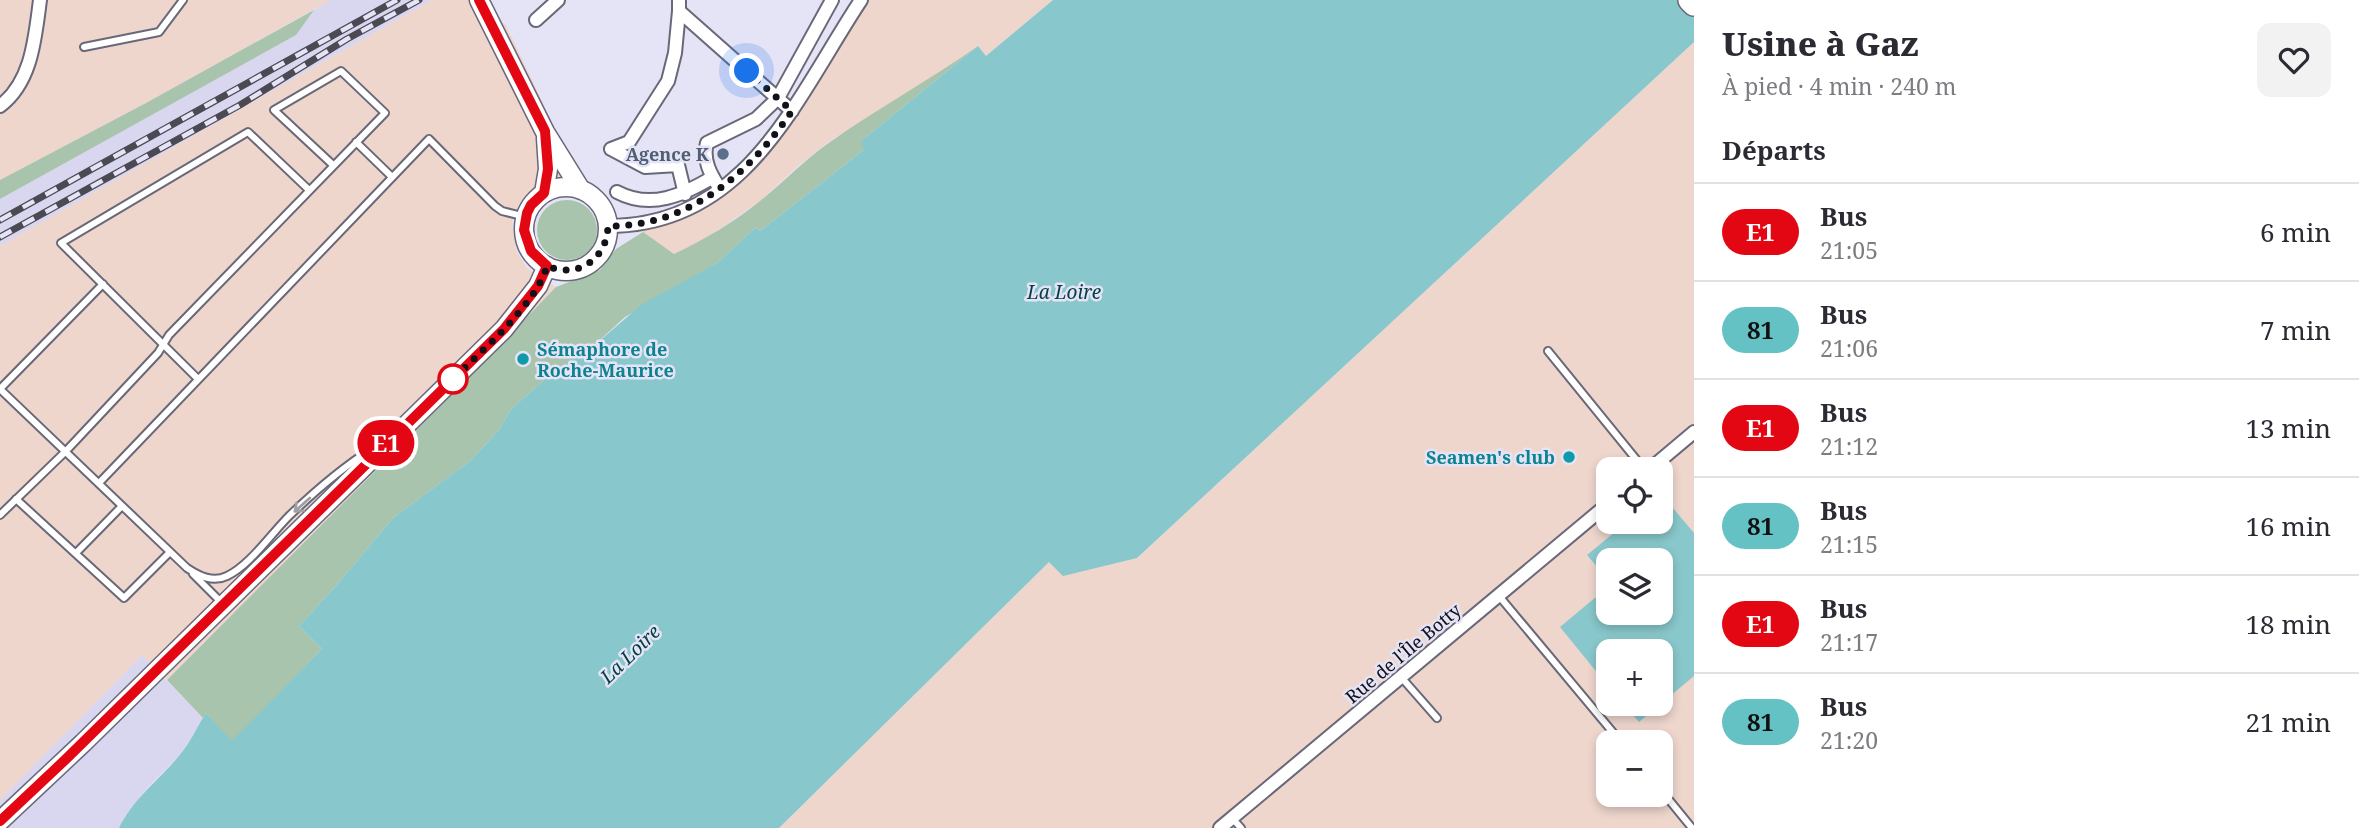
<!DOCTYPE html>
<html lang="fr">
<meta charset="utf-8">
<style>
body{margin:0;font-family:"Noto Serif",serif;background:#f2f2f3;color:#2b2b33;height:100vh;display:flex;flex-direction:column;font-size:26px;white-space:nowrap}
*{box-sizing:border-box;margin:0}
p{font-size:23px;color:#7c7c81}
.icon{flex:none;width:38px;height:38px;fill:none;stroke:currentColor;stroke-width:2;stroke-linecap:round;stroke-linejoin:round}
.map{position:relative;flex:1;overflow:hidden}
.panel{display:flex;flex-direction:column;background:#fff;width:665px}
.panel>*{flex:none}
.badge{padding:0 14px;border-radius:23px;font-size:24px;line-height:46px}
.tools{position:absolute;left:1596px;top:457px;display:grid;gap:14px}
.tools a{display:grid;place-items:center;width:77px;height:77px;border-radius:14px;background:#fff;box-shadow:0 4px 10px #0003;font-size:35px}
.you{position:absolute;width:35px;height:35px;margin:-18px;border:5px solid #fff;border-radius:50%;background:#1a73e8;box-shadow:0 0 0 10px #1a73e833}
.map>.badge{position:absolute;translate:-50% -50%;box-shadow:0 0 0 4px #fff}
h2{padding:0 28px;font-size:26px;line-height:63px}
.round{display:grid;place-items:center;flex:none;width:74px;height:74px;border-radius:14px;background:#f2f2f3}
.headline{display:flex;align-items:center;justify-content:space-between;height:119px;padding:0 28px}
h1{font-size:33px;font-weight:800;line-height:52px}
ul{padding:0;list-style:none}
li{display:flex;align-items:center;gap:21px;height:98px;padding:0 28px;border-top:2px solid #e1e1e2}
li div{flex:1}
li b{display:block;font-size:26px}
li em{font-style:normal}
li .badge{min-width:77px;font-weight:700;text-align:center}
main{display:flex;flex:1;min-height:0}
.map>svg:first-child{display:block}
.built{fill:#d9d6f0}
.industrial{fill:#eed6cd;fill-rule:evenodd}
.green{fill:#a8c4ac}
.water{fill:#88c7cb}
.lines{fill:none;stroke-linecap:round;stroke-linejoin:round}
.lane-casing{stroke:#696878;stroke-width:10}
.street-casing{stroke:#696878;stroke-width:16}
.secondary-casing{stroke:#696878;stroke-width:21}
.highway-casing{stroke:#696878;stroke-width:26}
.lane{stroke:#fff;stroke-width:6}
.street{stroke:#fff;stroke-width:12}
.secondary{stroke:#fff;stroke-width:18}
.highway{stroke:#fff;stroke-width:23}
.rail-casing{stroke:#4b4a53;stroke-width:7}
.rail{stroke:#e5e3f6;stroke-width:4.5;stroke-dasharray:13;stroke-linecap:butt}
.oneway{stroke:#a0a0a2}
.line-casing{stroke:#fff;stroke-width:16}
.line{stroke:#e30613;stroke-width:10}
.walk{stroke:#121117;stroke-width:7;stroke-dasharray:0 12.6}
.service-dot{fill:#5c6f8a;stroke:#e5e3f6;stroke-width:2.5}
.culture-dot{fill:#0f9aa8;stroke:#e5e3f6;stroke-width:2.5}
.stop-dot{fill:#fff;stroke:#e30613;stroke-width:3.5}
.labels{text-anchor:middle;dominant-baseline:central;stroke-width:5;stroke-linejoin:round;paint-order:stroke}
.service-label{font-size:18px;font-weight:bold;fill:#4e5e75;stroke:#e5e3f6;text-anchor:end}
.culture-label{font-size:18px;font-weight:bold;fill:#0d838f;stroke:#e5e3f6;text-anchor:start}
.street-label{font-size:18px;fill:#121117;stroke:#e5e3f6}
.water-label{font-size:19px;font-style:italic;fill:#023f43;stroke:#e5e3f6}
</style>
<main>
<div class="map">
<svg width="1694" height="828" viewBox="0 0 1694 828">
<rect width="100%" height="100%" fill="#e5e3f6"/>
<path class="built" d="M331,0H432L0,246V199L296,35L314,10Z
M142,655L203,718L181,754L147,788L124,818L119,828H0V800Z"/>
<path class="industrial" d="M0,0H331L146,103L0,180Z
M432,0H471L506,25L578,177H567L548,181L532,189L519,204L512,223L517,252L527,268L556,287L471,375L167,680L142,655L0,800V246Z
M863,0H1053L986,56L978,46L941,72L830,141L798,166L760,201L702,241L674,254L634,226L711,202L769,147Z
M1694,42V828H779L1049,562L1137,558ZM1608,469H1661V522H1608ZM1608,560H1661V612H1608ZM1608,651H1661V704H1608ZM1608,742H1661V794H1608Z"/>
<path class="green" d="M314,10L296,35L0,199V180L146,103Z
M978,46L866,137L864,149L851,160L760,231L756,227L717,263L625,317L589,350L558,368L510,410L499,430L470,461L393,518L335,587L299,626L322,649L232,742L206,713L203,718L167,680L471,375L556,287L600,270L616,249L643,232L674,254C704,240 734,222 760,201C784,182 804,160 830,142C878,108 930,80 978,46Z
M537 230a30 30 0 1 1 60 0a30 30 0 1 1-60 0Z"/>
<path class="water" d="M1053,0H1694V42L1137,558L1063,576L1049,562L779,828H119C133,799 159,780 179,756C190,743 197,727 206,713L232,741L322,649L299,626L335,587L393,518L470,461L499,430L510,410L558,368L589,350L641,305L717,263L756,227L760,231L851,160L864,149L861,143L866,137L978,46L986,56Z
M1661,494L1694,533V676L1639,722L1623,704H1661V651H1608V686L1560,627L1608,587V612H1661V560H1608V580L1587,555L1627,522H1661Z"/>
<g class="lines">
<defs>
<path id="lane" d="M84,47L159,32L183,0
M356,142L392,177
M1548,351L1644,469
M198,379L61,243L248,132L309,190
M0,389L187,568C199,576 213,583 227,576C250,565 271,534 289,516C315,491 343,467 373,448
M0,389L103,284
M99,483L429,139L495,206L502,211L526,217
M16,499L124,598L170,552
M0,515L66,451L158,353L169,335L385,113L341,71L274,110L333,165
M76,553L122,506
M193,574L223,604
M1499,596L1621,742
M1401,677L1437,718
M1661,790L1692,828
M1232,818L1241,828"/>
<path id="street" d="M679,0V11L792,111
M536,20L558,0
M0,106C32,82 35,38 40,0
M611,149L629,142L668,81L675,53L679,11
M611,149L645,167L678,165L685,194
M720,189C711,175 702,160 707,143L756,119L778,98L832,0
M617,192C651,210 683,195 713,177
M608,226C747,226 796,98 861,0
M1650,469L1694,432
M1220,828L1608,504"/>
<path id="secondary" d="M479,0L545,132L581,190
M524 229a42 42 0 1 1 84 0a42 42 0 1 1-84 0Z
M544,193L548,169L546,138
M0,821L83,743L504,329L538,286L547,266"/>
<path id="highway" d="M1690,0L1694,4"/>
</defs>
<use href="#lane" class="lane-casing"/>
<use href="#street" class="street-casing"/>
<use href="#secondary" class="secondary-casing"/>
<use href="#highway" class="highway-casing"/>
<use href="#lane" class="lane"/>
<use href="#street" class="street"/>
<use href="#secondary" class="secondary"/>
<use href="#highway" class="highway"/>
<defs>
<path id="rail" d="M0,220L397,0
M0,237L240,105L347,39L419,0"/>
</defs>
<use href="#rail" class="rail-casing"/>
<use href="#rail" class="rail"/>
</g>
<defs><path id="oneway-shaft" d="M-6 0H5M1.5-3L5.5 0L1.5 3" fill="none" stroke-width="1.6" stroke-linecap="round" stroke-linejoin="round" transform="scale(1.75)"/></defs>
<use class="oneway" href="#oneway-shaft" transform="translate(302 505) rotate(138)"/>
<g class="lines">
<defs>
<path id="line" d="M0,821L66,759L504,329L538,286L547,266L531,251L524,230L527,213L531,205L544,193L548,169L545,131L479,0"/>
</defs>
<use href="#line" class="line-casing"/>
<use href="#line" class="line"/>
<path class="walk" d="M453,379L450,382C479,353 536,305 547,266C578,279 607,259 608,226C688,227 749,174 792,111L747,71"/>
</g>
<circle class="service-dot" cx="723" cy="154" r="7"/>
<g class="culture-dot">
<circle cx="523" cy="359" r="7"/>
<circle cx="1569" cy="457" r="7"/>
</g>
<circle class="stop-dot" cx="453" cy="379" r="14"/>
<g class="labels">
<g class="service-label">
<text x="709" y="154">Agence K</text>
</g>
<g class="culture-label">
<text x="537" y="349">Sémaphore de<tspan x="537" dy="21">Roche-Maurice</tspan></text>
<text x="1555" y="457" text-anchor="end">Seamen's club</text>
</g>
<g class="street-label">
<text transform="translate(1403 653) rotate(-40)">Rue de l'Île Botty</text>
</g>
<g class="water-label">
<text x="1064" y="292">La Loire</text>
<text transform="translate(630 654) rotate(-44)">La Loire</text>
</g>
</g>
</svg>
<div class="tools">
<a><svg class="icon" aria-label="locate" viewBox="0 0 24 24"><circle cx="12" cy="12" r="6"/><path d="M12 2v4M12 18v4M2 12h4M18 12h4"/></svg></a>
<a><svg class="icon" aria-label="layers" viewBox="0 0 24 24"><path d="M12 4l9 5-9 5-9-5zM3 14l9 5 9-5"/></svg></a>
<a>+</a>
<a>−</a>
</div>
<div class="you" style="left:747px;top:71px"></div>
<b class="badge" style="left:386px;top:443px;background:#e30613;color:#fff">E1</b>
</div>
<section class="panel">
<div class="headline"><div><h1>Usine à Gaz</h1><p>À pied · 4 min · 240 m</p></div><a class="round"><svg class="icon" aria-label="heart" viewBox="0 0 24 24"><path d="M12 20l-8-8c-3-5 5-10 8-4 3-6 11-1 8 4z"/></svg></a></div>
<h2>Départs</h2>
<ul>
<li><span class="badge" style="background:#e30613;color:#fff">E1</span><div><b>Bus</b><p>21:05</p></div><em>6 min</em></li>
<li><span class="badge" style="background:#65c2c4;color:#111">81</span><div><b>Bus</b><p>21:06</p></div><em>7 min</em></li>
<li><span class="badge" style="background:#e30613;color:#fff">E1</span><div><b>Bus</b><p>21:12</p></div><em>13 min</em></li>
<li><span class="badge" style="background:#65c2c4;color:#111">81</span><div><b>Bus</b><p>21:15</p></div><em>16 min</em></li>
<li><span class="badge" style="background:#e30613;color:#fff">E1</span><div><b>Bus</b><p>21:17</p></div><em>18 min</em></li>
<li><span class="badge" style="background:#65c2c4;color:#111">81</span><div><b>Bus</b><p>21:20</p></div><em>21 min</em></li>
</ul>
</section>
</main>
